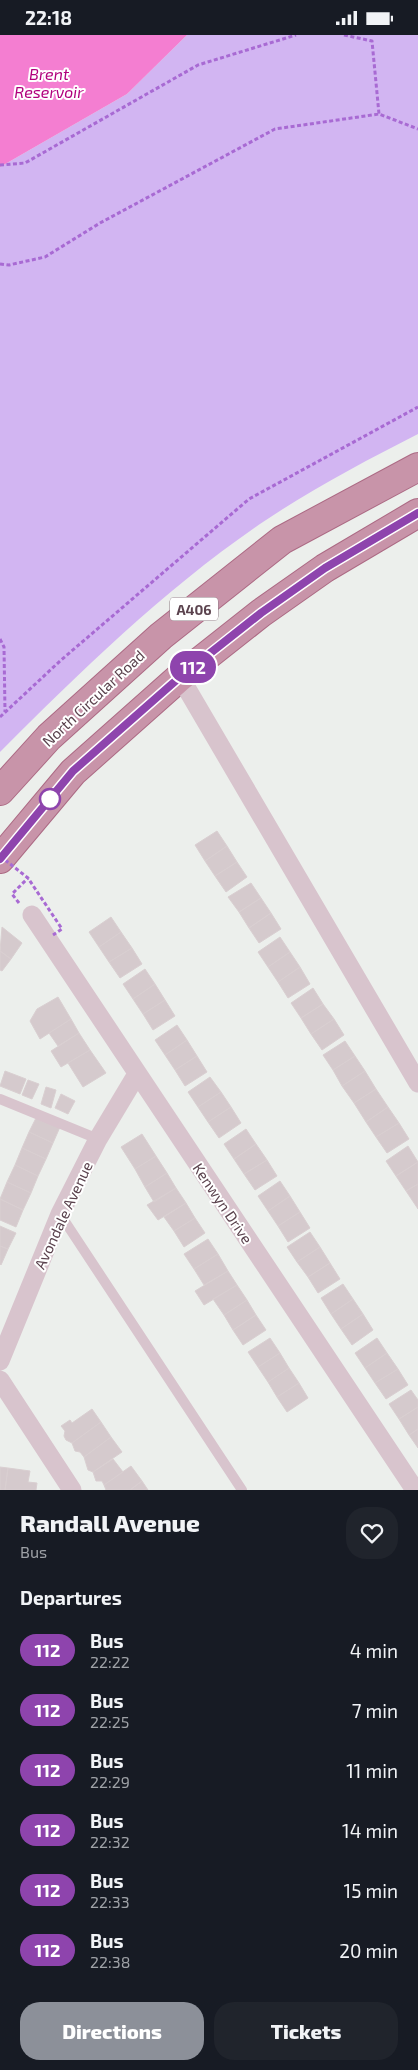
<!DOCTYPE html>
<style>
body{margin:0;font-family:"Exo 2",sans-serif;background:#20242c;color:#f1f3f6;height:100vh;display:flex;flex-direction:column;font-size:19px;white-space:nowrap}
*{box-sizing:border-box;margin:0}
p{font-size:16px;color:#9ea1a6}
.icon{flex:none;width:28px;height:28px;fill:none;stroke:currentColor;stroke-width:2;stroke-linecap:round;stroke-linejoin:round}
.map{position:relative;height:1455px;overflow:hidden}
.details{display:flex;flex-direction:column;background:#171b24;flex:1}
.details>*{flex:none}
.badge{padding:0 10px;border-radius:16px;font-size:18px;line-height:32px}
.map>.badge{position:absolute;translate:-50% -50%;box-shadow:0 0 0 2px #fff}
h2{padding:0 20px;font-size:19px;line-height:45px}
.round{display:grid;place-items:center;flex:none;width:52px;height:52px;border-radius:20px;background:#20242c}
.summary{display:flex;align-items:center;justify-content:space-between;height:85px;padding:0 20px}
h1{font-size:24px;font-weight:800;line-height:38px}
.action{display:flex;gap:10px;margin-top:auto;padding:10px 20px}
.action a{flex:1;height:58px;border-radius:20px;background:#8c9099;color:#fff;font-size:20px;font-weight:800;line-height:58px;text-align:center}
.action a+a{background:#20242c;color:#f1f3f6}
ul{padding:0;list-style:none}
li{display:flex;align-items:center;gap:15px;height:60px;padding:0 20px}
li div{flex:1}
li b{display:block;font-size:19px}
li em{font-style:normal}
li .badge{min-width:55px;font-weight:700;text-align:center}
.status{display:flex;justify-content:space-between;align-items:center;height:35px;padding:0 25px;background:#171b24;direction:ltr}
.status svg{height:14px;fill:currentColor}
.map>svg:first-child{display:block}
.green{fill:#d2b5f2}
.water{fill:#f47ed1}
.building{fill:#d5cacd;stroke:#d9cfd1}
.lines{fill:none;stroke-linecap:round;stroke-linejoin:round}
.trunk-casing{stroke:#ac6a84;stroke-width:30}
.path{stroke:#a86ad3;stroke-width:3;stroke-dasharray:4 2.5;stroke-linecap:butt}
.service{stroke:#d8c4cd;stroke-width:10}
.minor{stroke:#d8c4cd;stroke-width:19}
.trunk{stroke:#c894a9;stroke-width:28}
.path-bridge{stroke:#a86ad3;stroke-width:3;stroke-dasharray:4 2.5;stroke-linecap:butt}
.line-casing{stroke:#fff;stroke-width:11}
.line{stroke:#8e44ad;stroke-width:8}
.stop-dot{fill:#fff;stroke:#8e44ad;stroke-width:2.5}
.labels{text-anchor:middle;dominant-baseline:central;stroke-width:4;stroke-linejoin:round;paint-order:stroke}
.shield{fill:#fff;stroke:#8c7b83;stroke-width:1}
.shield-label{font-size:14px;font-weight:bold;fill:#5b434e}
.street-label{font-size:15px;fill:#5b434e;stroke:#fff}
.water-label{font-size:16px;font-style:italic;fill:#b1007d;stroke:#fff}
</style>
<div class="status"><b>22:18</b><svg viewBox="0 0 49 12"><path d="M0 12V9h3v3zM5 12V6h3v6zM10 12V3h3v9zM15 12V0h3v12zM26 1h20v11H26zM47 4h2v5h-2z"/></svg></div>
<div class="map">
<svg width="418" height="1455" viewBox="0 0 418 1455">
<rect width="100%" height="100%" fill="#ecefec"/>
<path class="green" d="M187,0H418V399C365,426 312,454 263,487C166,553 82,635 0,717V132L127,59Z"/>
<path class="water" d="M0,0H187L127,59L0,132Z"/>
<path class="building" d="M217,796L227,811L205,826L195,810Z
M227,811L237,827L215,841L205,826Z
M237,827L247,842L226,857L215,841Z
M251,848L261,863L239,877L228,862Z
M261,863L271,878L249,893L239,877Z
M271,878L281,894L259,908L249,893Z
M111,882L121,897L99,912L89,897Z
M2,892L22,908L11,924L0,916Z
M121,897L132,913L109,927L99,912Z
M280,902L290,917L268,932L258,917Z
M132,913L142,929L120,943L109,927Z
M0,916L11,924L2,936L0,935Z
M290,917L300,932L278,947L268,932Z
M300,932L310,949L288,963L278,947Z
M145,934L155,949L133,964L123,949Z
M155,949L165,965L143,979L133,964Z
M313,953L323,969L301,983L291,968Z
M58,962L71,984L40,1004L30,986L37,974Z
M165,965L175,981L153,995L143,979Z
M323,969L334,984L311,999L301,983Z
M71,984L79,998L58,1011L49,998Z
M334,984L344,1000L322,1015L311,999Z
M177,990L187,1005L165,1020L155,1005Z
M79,998L90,1015L61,1032L51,1016Z
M187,1005L197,1021L175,1035L165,1020Z
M345,1006L355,1021L333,1035L323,1020Z
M90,1015L106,1038L83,1052L68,1028Z
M197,1021L207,1037L185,1051L175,1035Z
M355,1021L365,1036L342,1051L333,1035Z
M5,1036L26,1044L20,1059L0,1051Z
M365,1036L376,1054L354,1068L342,1051Z
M210,1042L221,1057L198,1072L188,1057Z
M28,1045L39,1049L32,1064L22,1060Z
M46,1052L56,1055L51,1073L41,1069Z
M376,1054L388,1072L366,1087L354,1068Z
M221,1057L231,1072L208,1087L198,1072Z
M61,1059L75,1066L68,1079L55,1073Z
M231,1072L241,1088L219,1103L208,1087Z
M388,1072L399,1088L376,1102L366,1087Z
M37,1081L60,1092L53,1108L29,1097Z
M399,1088L409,1104L387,1118L376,1102Z
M246,1094L256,1109L234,1124L224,1109Z
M29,1097L53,1108L46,1124L22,1113Z
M142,1099L156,1121L135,1134L121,1112Z
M256,1109L267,1125L244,1139L234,1124Z
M408,1111L418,1127L396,1141L386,1126Z
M22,1113L46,1124L38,1141L15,1130Z
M156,1121L167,1138L145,1152L135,1134Z
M267,1125L277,1141L255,1155L244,1139Z
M418,1127V1149L406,1156L396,1141Z
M15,1130L38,1141L31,1158L7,1147Z
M167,1138L176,1153L154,1167L145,1152Z
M280,1146L290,1161L268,1176L258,1161Z
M7,1147L31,1158L23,1175L0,1164Z
M418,1149V1174L406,1156Z
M176,1153L186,1168L158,1185L147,1170Z
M290,1161L300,1177L278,1191L268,1176Z
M0,1164L23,1175L16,1192L0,1185Z
M186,1168L195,1183L174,1196L164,1182Z
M300,1177L310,1193L288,1207L278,1191Z
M195,1183L205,1198L184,1212L174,1196Z
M0,1191L16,1198L8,1214L0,1211Z
M310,1197L320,1212L297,1227L287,1212Z
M208,1204L218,1219L194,1234L184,1219Z
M0,1211L8,1214L1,1230L0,1229Z
M320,1212L330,1228L308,1242L297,1227Z
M218,1219L228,1236L204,1250L194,1234Z
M330,1228L340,1244L318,1258L308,1242Z
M228,1236L237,1250L204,1270L195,1256Z
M343,1249L353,1264L331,1279L321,1263Z
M237,1250L247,1265L224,1280L213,1264Z
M353,1264L363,1279L341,1294L331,1279Z
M247,1265L256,1280L233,1295L224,1280Z
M363,1279L373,1295L352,1310L341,1294Z
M256,1280L266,1295L243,1310L233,1295Z
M270,1303L280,1318L258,1332L248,1317Z
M377,1303L387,1318L365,1333L355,1318Z
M280,1318L289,1333L268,1347L258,1332Z
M387,1318L398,1334L375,1348L365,1333Z
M289,1333L299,1348L277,1362L268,1347Z
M398,1334L408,1350L386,1364L375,1348Z
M299,1348L308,1363L287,1377L277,1362Z
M411,1355L418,1365V1372L399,1384L389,1369Z
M418,1372V1394L409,1400L399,1384Z
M92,1374L101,1387L72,1408L66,1405L64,1401L65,1396L61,1391L70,1385L72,1388Z
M101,1387L111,1402L84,1422L80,1417L75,1416L72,1408Z
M418,1394V1413L409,1400Z
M111,1402L122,1417L93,1437L88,1435L84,1422Z
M113,1424L123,1437L104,1450L102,1446H96L93,1437Z
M131,1431L142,1446L130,1455H106L104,1450Z
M0,1432L8,1433L5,1455H0Z
M8,1433L30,1436L28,1447L37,1448L36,1455H5Z
M142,1446L148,1455H130Z"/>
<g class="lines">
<defs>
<path id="trunk" d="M0,756L49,702L161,601L282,505L418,432
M0,824L73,737L180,642L261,578L325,533L418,478"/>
</defs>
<use href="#trunk" class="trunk-casing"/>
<path class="path" d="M344,0L372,6L379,79
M0,130L25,128L198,30L296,0
M0,229L9,230L45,222L100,188L275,94L379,79L418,94
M0,604L4,612L5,677
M0,682L60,626L249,464L418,372
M19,868L12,859L28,843"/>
<path class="service" d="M0,1064L98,1104
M60,1179L242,1455"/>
<path class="minor" d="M180,642L418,1048
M32,880L415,1455
M0,1326L60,1179L98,1104L137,1039
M0,1345L72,1455"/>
<use href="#trunk" class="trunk"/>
<path class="path-bridge" d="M0,821L28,843L62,894L53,900"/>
</g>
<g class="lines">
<defs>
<path id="line" d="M0,824L73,736L180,642L261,578L325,533L418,478"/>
</defs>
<use href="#line" class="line-casing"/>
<use href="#line" class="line"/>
</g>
<circle class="stop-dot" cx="50" cy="764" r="10"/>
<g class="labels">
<rect class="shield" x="170" y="562.5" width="48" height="23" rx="4"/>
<g class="shield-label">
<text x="194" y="574">A406</text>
</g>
<g class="street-label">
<text transform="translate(93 663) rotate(-43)">North Circular Road</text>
<text transform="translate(223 1168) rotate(56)">Kenwyn Drive</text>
<text transform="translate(63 1180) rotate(-65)">Avondale Avenue</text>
</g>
<g class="water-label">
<text x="49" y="38">Brent<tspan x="49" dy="18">Reservoir</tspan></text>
</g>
</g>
</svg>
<b class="badge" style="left:193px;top:632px;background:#8e44ad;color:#fff">112</b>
</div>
<section class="details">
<div class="summary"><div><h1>Randall Avenue</h1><p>Bus</p></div><a class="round"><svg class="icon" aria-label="heart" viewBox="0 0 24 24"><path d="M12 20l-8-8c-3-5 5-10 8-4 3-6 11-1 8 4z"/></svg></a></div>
<h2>Departures</h2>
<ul>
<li><span class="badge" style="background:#8e44ad;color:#fff">112</span><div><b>Bus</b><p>22:22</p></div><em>4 min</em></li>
<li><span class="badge" style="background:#8e44ad;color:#fff">112</span><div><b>Bus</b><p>22:25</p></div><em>7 min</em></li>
<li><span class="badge" style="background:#8e44ad;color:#fff">112</span><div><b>Bus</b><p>22:29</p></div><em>11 min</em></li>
<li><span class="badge" style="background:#8e44ad;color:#fff">112</span><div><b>Bus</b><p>22:32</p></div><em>14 min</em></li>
<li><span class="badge" style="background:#8e44ad;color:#fff">112</span><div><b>Bus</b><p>22:33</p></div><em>15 min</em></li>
<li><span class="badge" style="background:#8e44ad;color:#fff">112</span><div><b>Bus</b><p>22:38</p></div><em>20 min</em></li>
</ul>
<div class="action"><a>Directions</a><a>Tickets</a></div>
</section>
